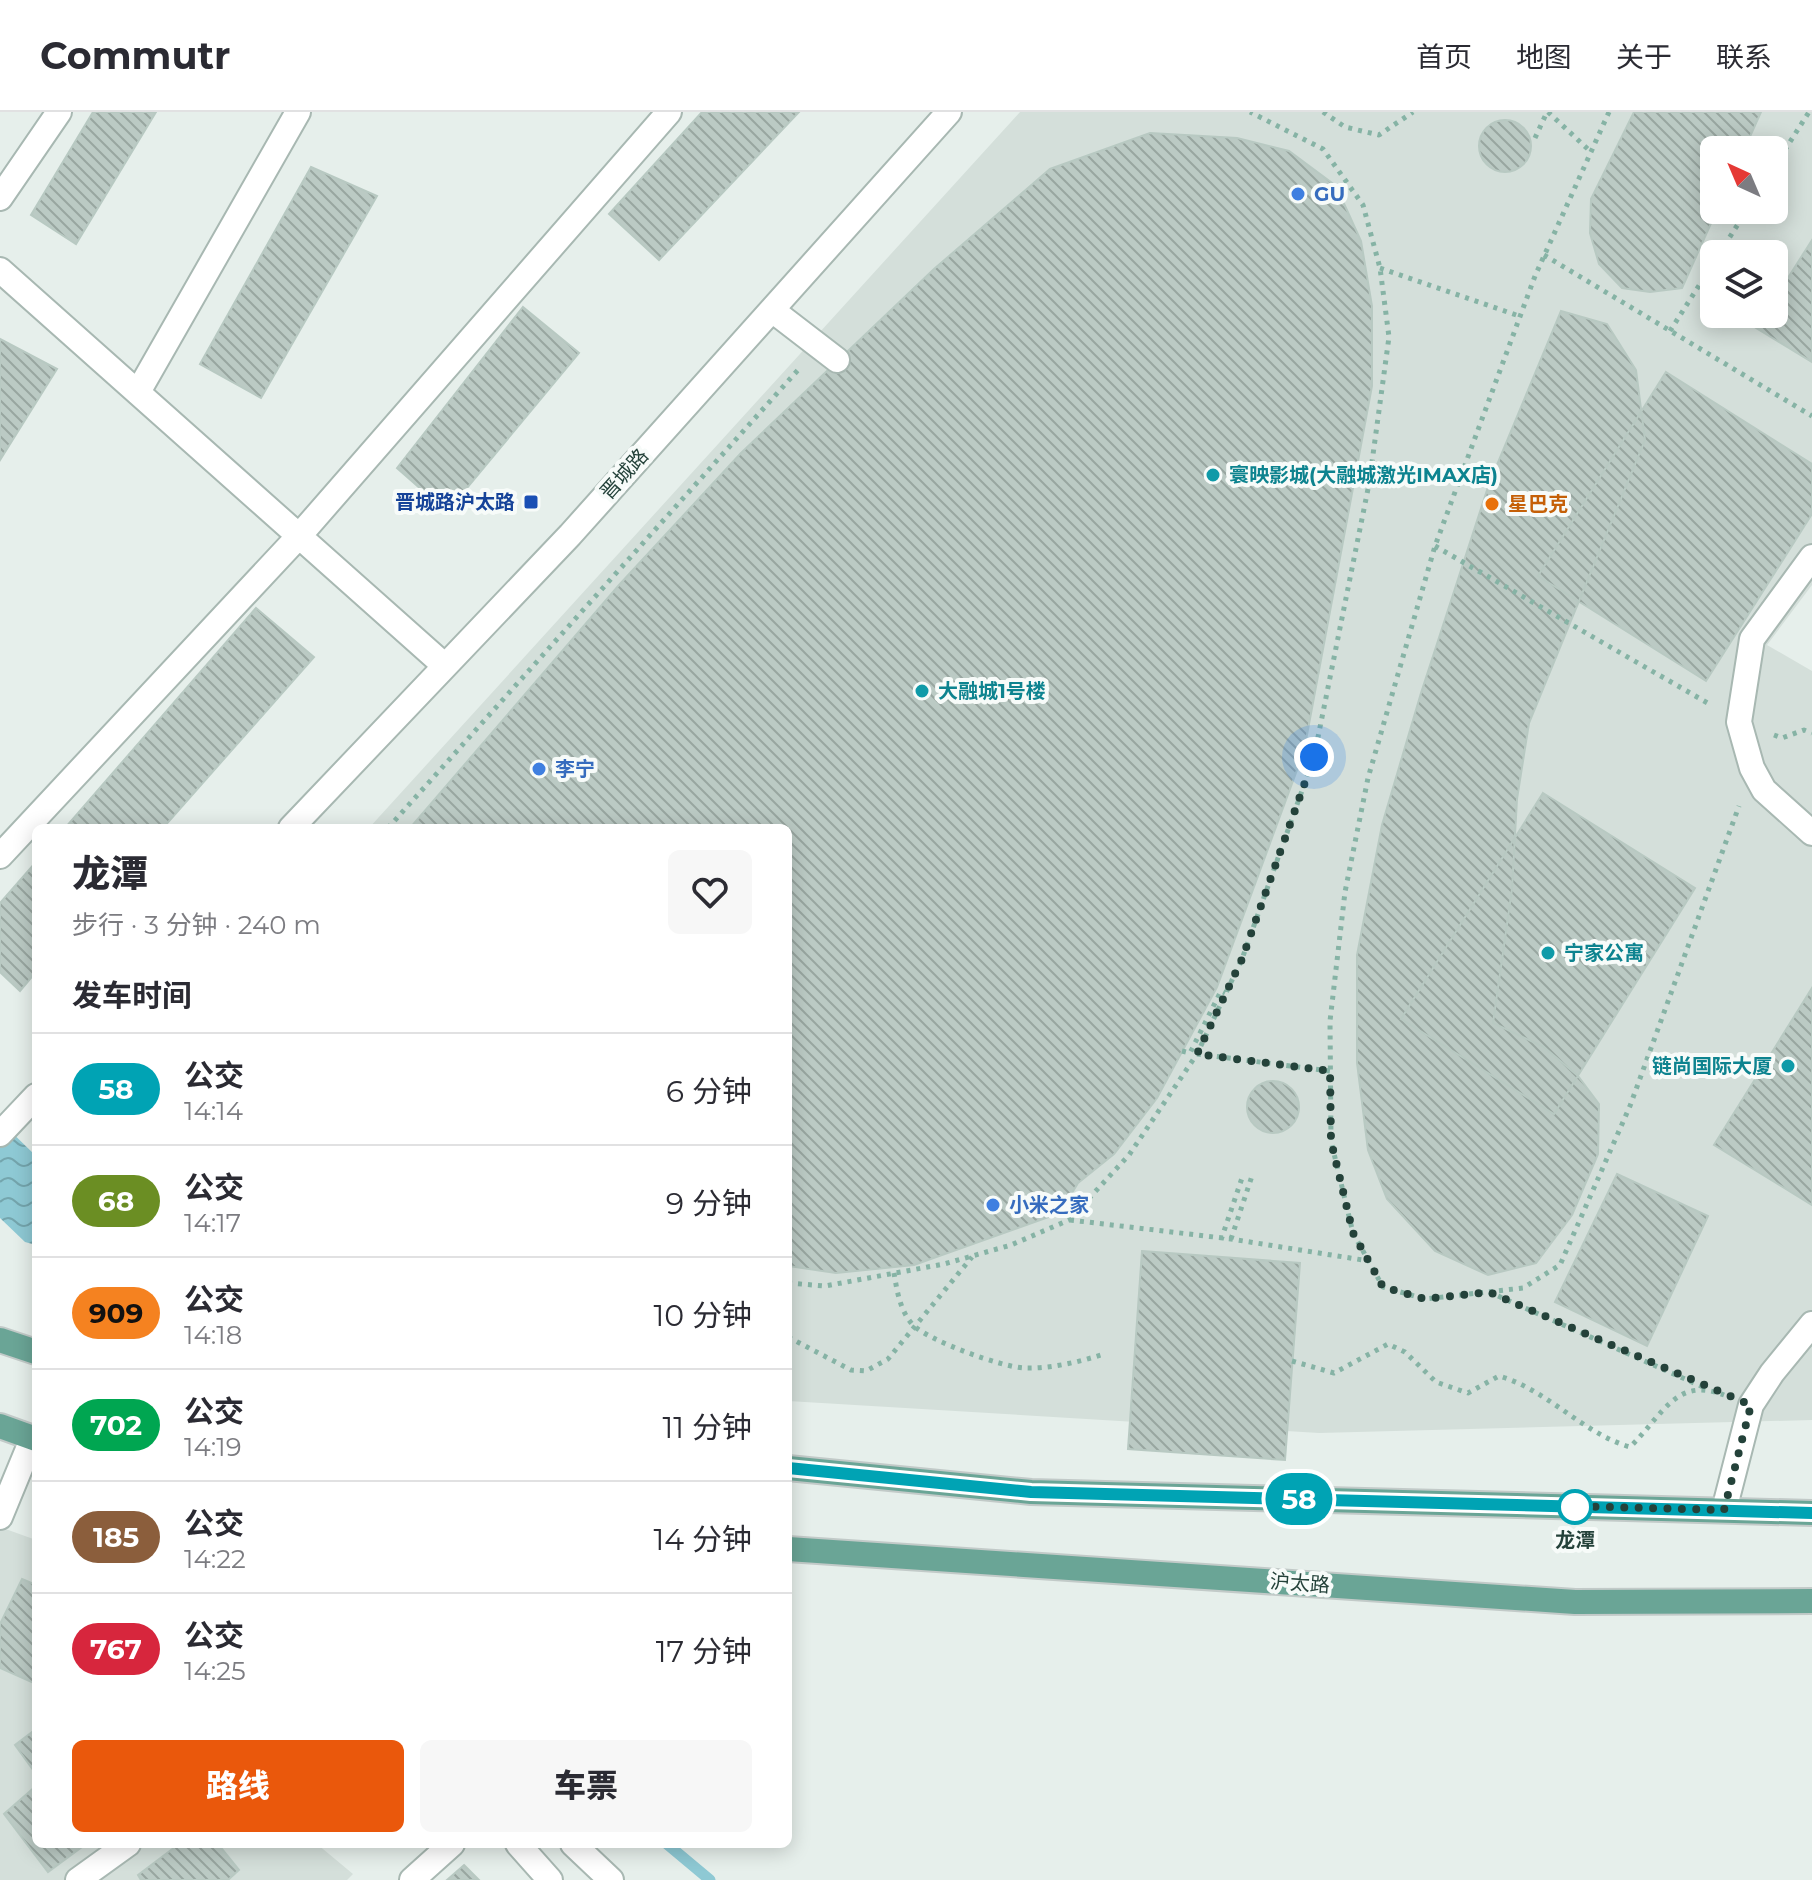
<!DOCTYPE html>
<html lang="zh">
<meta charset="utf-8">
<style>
body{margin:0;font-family:Montserrat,"Noto Sans SC",sans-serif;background:#f7f7f7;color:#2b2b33;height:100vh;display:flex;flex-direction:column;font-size:30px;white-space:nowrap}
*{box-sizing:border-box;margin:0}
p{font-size:26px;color:#7c7c81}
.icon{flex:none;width:44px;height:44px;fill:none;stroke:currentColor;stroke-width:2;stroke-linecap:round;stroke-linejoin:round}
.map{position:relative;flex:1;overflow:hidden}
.drawer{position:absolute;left:32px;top:712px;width:760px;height:1024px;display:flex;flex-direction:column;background:#fff;border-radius:12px;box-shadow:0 4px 20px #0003}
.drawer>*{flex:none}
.badge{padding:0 16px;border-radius:26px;font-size:28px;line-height:52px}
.needle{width:52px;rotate:316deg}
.tools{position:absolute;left:1700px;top:24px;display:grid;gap:16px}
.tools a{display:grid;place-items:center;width:88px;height:88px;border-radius:12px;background:#fff;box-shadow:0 4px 20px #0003;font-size:40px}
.you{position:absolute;width:40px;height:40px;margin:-20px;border:6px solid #fff;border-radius:50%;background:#1a73e8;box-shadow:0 0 0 12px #1a73e833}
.map>.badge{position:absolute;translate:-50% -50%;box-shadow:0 0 0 4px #fff}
h2{padding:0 40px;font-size:30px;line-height:72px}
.round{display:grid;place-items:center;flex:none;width:84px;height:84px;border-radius:12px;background:#f7f7f7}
.headline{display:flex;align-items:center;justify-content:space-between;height:136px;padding:0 40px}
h1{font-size:38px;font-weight:800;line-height:60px}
.button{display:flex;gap:16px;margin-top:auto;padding:16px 40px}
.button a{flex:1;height:92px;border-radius:12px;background:#ea580c;color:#fff;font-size:32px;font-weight:800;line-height:92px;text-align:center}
.button a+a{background:#f7f7f7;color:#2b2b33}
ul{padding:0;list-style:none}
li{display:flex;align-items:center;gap:24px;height:112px;padding:0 40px;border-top:2px solid #e1e1e2}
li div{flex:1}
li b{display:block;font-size:30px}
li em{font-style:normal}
li .badge{min-width:88px;font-weight:700;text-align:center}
header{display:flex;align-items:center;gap:48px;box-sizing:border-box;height:112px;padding:0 40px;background:#fff;border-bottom:2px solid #e1e1e2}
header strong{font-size:38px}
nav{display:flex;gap:44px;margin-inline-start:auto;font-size:28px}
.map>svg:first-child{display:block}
.built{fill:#d4dfda;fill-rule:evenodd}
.water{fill:url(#water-waves)}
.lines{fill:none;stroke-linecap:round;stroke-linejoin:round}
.stream{stroke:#8ec9d4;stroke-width:11}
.building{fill:url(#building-back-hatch);stroke:#b8c9c2;stroke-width:2}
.minor-casing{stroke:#a8b8b2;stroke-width:28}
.major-casing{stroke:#c2cac8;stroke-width:28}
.path{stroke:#86b3a5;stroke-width:5;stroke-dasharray:4 6;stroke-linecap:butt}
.minor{stroke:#fff;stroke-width:24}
.major{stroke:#6aa596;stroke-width:24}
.line-casing{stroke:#fff;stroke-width:18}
.line{stroke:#00a3b4;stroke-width:12}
.walk{stroke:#24423a;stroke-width:8;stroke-dasharray:0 14.4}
.shop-dot{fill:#3f7fe0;stroke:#f7fbf9;stroke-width:3}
.culture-dot{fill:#0f9aa8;stroke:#f7fbf9;stroke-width:3}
.transit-dot{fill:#1a4fb4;stroke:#f7fbf9;stroke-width:3}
.food-dot{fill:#e8710a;stroke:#f7fbf9;stroke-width:3}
.stop-dot{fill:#fff;stroke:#00a3b4;stroke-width:4}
.labels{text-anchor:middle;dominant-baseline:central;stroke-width:8;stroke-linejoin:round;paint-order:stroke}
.shop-label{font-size:20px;font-weight:bold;fill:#366cbe;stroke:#f7fbf9;text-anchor:start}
.street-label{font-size:20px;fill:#24423a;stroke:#f7fbf9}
.culture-label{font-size:20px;font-weight:bold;fill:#0d838f;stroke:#f7fbf9;text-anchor:start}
.transit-label{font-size:20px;font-weight:bold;fill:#164399;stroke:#f7fbf9;text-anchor:end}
.food-label{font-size:20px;font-weight:bold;fill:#c56008;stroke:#f7fbf9;text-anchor:start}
.stop-label{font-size:20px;font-weight:bold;fill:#24423a;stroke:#f7fbf9}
</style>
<header>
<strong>Commutr</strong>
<nav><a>首页</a><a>地图</a><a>关于</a><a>联系</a></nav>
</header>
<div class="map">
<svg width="1812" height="1768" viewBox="0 0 1812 1768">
<defs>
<pattern id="water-waves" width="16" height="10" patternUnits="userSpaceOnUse" patternTransform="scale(2)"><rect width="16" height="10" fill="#8ec9d4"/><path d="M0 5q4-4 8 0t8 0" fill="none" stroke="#74a5ad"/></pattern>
<pattern id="building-back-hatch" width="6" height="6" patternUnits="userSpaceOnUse" patternTransform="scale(2)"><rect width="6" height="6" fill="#bbcac4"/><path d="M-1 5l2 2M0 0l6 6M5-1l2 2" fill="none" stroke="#98a6a0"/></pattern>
</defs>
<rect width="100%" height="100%" fill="#e6efeb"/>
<path class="built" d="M1020,0H1812V473L1767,533L1812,559V1308L1319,1321L788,1289V716H369ZM1714,38H1774V98H1714ZM1714,142H1774V202H1714Z
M0,1415L36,1428V1732H317L353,1762L347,1768H0Z"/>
<path class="water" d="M0,1009L36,1044V1133L25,1130L0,1106Z"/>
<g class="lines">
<path class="stream" d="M667,1732L710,1768"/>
</g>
<path class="building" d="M93,0H156L76,132L31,103Z
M702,0H799L659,148L609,102Z
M1634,0H1761L1744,38H1714V98H1717L1682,176L1650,180L1622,176L1599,152L1590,121L1591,87Z
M1479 34a26 26 0 1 1 52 0a26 26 0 1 1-52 0Z
M1150,21L1237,26L1289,39L1336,74L1361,129L1372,194V274L1304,639L1217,875L1157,986L1114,1042L1078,1071L1060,1101L914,1153L836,1161L788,1154V716H410L619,473L741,341L934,157L1050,57Z
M311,55L377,84L261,286L200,252Z
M1812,128V250L1756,216L1765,202H1774V188Z
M523,195L579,241L447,400L397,356Z
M1561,199L1607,212L1636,258L1645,328L1529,611L1517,687L1512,777L1493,911L1544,935L1578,964L1599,992L1598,1042L1572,1103L1536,1151L1488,1163L1435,1139L1387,1087L1368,1038L1357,951V843L1382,713L1421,581L1489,372Z
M0,227L57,257L0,348Z
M1666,260L1812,352V402L1706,569L1538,464Z
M256,496L314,545L163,716H65Z
M1543,681L1695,776L1554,1002L1401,907Z
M36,750V860L20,879L0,860V791Z
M1812,876V1093L1714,1033Z
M1247 995a26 26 0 1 1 52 0a26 26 0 1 1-52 0Z
M1617,1062L1708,1104L1647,1234L1555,1190Z
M1142,1139L1300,1151L1285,1348L1128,1337Z
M22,1467L36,1473V1572L0,1556V1512Z
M36,1617V1662L15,1633Z
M36,1674V1732H86L48,1760L4,1702Z
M179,1732H218L239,1758L228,1768H141L138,1763Z
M464,1753L479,1768H447Z"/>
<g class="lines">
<defs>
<path id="minor" d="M0,86L59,0
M0,158L445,554
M772,198L837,248
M138,280L298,0
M1812,445L1752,527L1739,610L1752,656L1764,678L1812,721
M291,716L570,423L949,0
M0,744L299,424L669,0
M0,1022L36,984
M1724,1398L1751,1293L1772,1261L1812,1212
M0,1405L33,1325
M518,1732L550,1768
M573,1732L611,1768
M78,1768L128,1732
M412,1768L452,1732"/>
<path id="major" d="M0,1228L36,1240
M0,1314L36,1327
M788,1356L1031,1380L1812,1401
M788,1437L1575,1490L1812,1489"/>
</defs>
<use href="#minor" class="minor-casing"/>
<use href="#major" class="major-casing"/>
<path class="path" d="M1323,0L1345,15L1379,23L1413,0
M1548,0L1591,40
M1609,0L1535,164L1435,434L1368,666L1345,780L1330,909L1331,1029L1353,1121L1383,1175L1425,1187L1523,1176L1560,1153L1630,994L1739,694
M1535,26L1547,0
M1774,55L1809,0
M1719,142L1747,98
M1544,143L1812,304
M1380,156L1519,204
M1670,219L1714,150
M1435,434L1711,593
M1774,623L1782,626L1804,618L1812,621
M388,716L798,258
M1182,939L1190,941L1221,879L1225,881
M1197,942L1330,959
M1070,1108L1231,1127L1369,1149
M1231,1127L1252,1064
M1221,1128L1243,1063
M894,1161C897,1179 900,1199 913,1213C929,1229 1002,1255 1024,1256C1050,1257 1079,1250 1104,1242
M788,1171L825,1174L944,1152L1011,1133L1069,1108L1129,1043L1197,942L1242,847L1314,645L1369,372L1389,225L1380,156L1363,93L1323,37L1250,0
M1489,1180L1703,1275
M788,1225L851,1258L866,1259L888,1247L972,1145
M1292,1249L1334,1261L1388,1232L1405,1240L1436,1270L1468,1281L1499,1264C1548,1278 1582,1321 1630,1335C1663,1303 1676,1264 1724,1283"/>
<use href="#minor" class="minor"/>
<use href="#major" class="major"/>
</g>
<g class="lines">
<defs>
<path id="line" d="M788,1356L1031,1380L1812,1401"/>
</defs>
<use href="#line" class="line-casing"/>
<use href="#line" class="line"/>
<path class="walk" d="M1314,645L1242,847L1197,942L1330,959L1331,1029L1353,1121L1383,1175L1425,1187L1489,1180L1751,1293L1724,1398L1567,1394L1575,1395"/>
</g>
<g class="shop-dot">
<circle cx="1298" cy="82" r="8"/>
<circle cx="539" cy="657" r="8"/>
<circle cx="993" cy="1093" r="8"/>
</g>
<g class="culture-dot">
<circle cx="1213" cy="363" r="8"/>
<circle cx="922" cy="579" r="8"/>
<circle cx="1548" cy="841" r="8"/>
<circle cx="1788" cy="954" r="8"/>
</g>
<rect class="transit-dot" x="523" y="382" width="16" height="16" rx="4"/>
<circle class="food-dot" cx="1492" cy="392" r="8"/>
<circle class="stop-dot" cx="1575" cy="1395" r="16"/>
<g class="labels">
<g class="shop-label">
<text x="1314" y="82">GU</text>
<text x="555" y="657">李宁</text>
<text x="1009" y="1093">小米之家</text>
</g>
<g class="street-label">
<text transform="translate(624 362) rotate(-48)">晋城路</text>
<text transform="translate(1300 1471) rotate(4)">沪太路</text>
</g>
<g class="culture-label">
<text x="1229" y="363">寰映影城(大融城激光IMAX店)</text>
<text x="938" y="579">大融城1号楼</text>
<text x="1564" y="841">宁家公寓</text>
<text x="1772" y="954" text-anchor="end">链尚国际大厦</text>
</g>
<g class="transit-label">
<text x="515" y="390">晋城路沪太路</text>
</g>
<g class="food-label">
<text x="1508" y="392">星巴克</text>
</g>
<g class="stop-label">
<text x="1575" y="1428">龙潭</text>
</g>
</g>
</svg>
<div class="tools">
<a><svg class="needle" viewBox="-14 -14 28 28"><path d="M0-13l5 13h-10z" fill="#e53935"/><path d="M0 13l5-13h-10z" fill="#7c7c81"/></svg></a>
<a><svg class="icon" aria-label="layers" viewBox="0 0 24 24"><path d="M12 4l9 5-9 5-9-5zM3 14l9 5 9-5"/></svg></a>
</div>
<div class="you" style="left:1314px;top:645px"></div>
<b class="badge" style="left:1299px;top:1387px;background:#00a3b4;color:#fff">58</b>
<section class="drawer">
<div class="headline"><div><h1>龙潭</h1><p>步行 · 3 分钟 · 240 m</p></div><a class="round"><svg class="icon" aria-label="heart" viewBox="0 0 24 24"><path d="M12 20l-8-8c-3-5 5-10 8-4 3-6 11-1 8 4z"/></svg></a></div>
<h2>发车时间</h2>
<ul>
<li><span class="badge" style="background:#00a3b4;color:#fff">58</span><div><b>公交</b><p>14:14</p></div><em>6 分钟</em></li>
<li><span class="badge" style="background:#6b8e23;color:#fff">68</span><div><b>公交</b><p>14:17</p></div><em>9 分钟</em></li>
<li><span class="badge" style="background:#f58220;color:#111">909</span><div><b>公交</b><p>14:18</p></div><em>10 分钟</em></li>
<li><span class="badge" style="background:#00a651;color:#fff">702</span><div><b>公交</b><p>14:19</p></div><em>11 分钟</em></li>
<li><span class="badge" style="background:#8b5e3c;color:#fff">185</span><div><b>公交</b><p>14:22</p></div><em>14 分钟</em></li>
<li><span class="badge" style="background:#d7263d;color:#fff">767</span><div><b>公交</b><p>14:25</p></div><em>17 分钟</em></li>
</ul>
<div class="button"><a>路线</a><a>车票</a></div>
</section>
</div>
